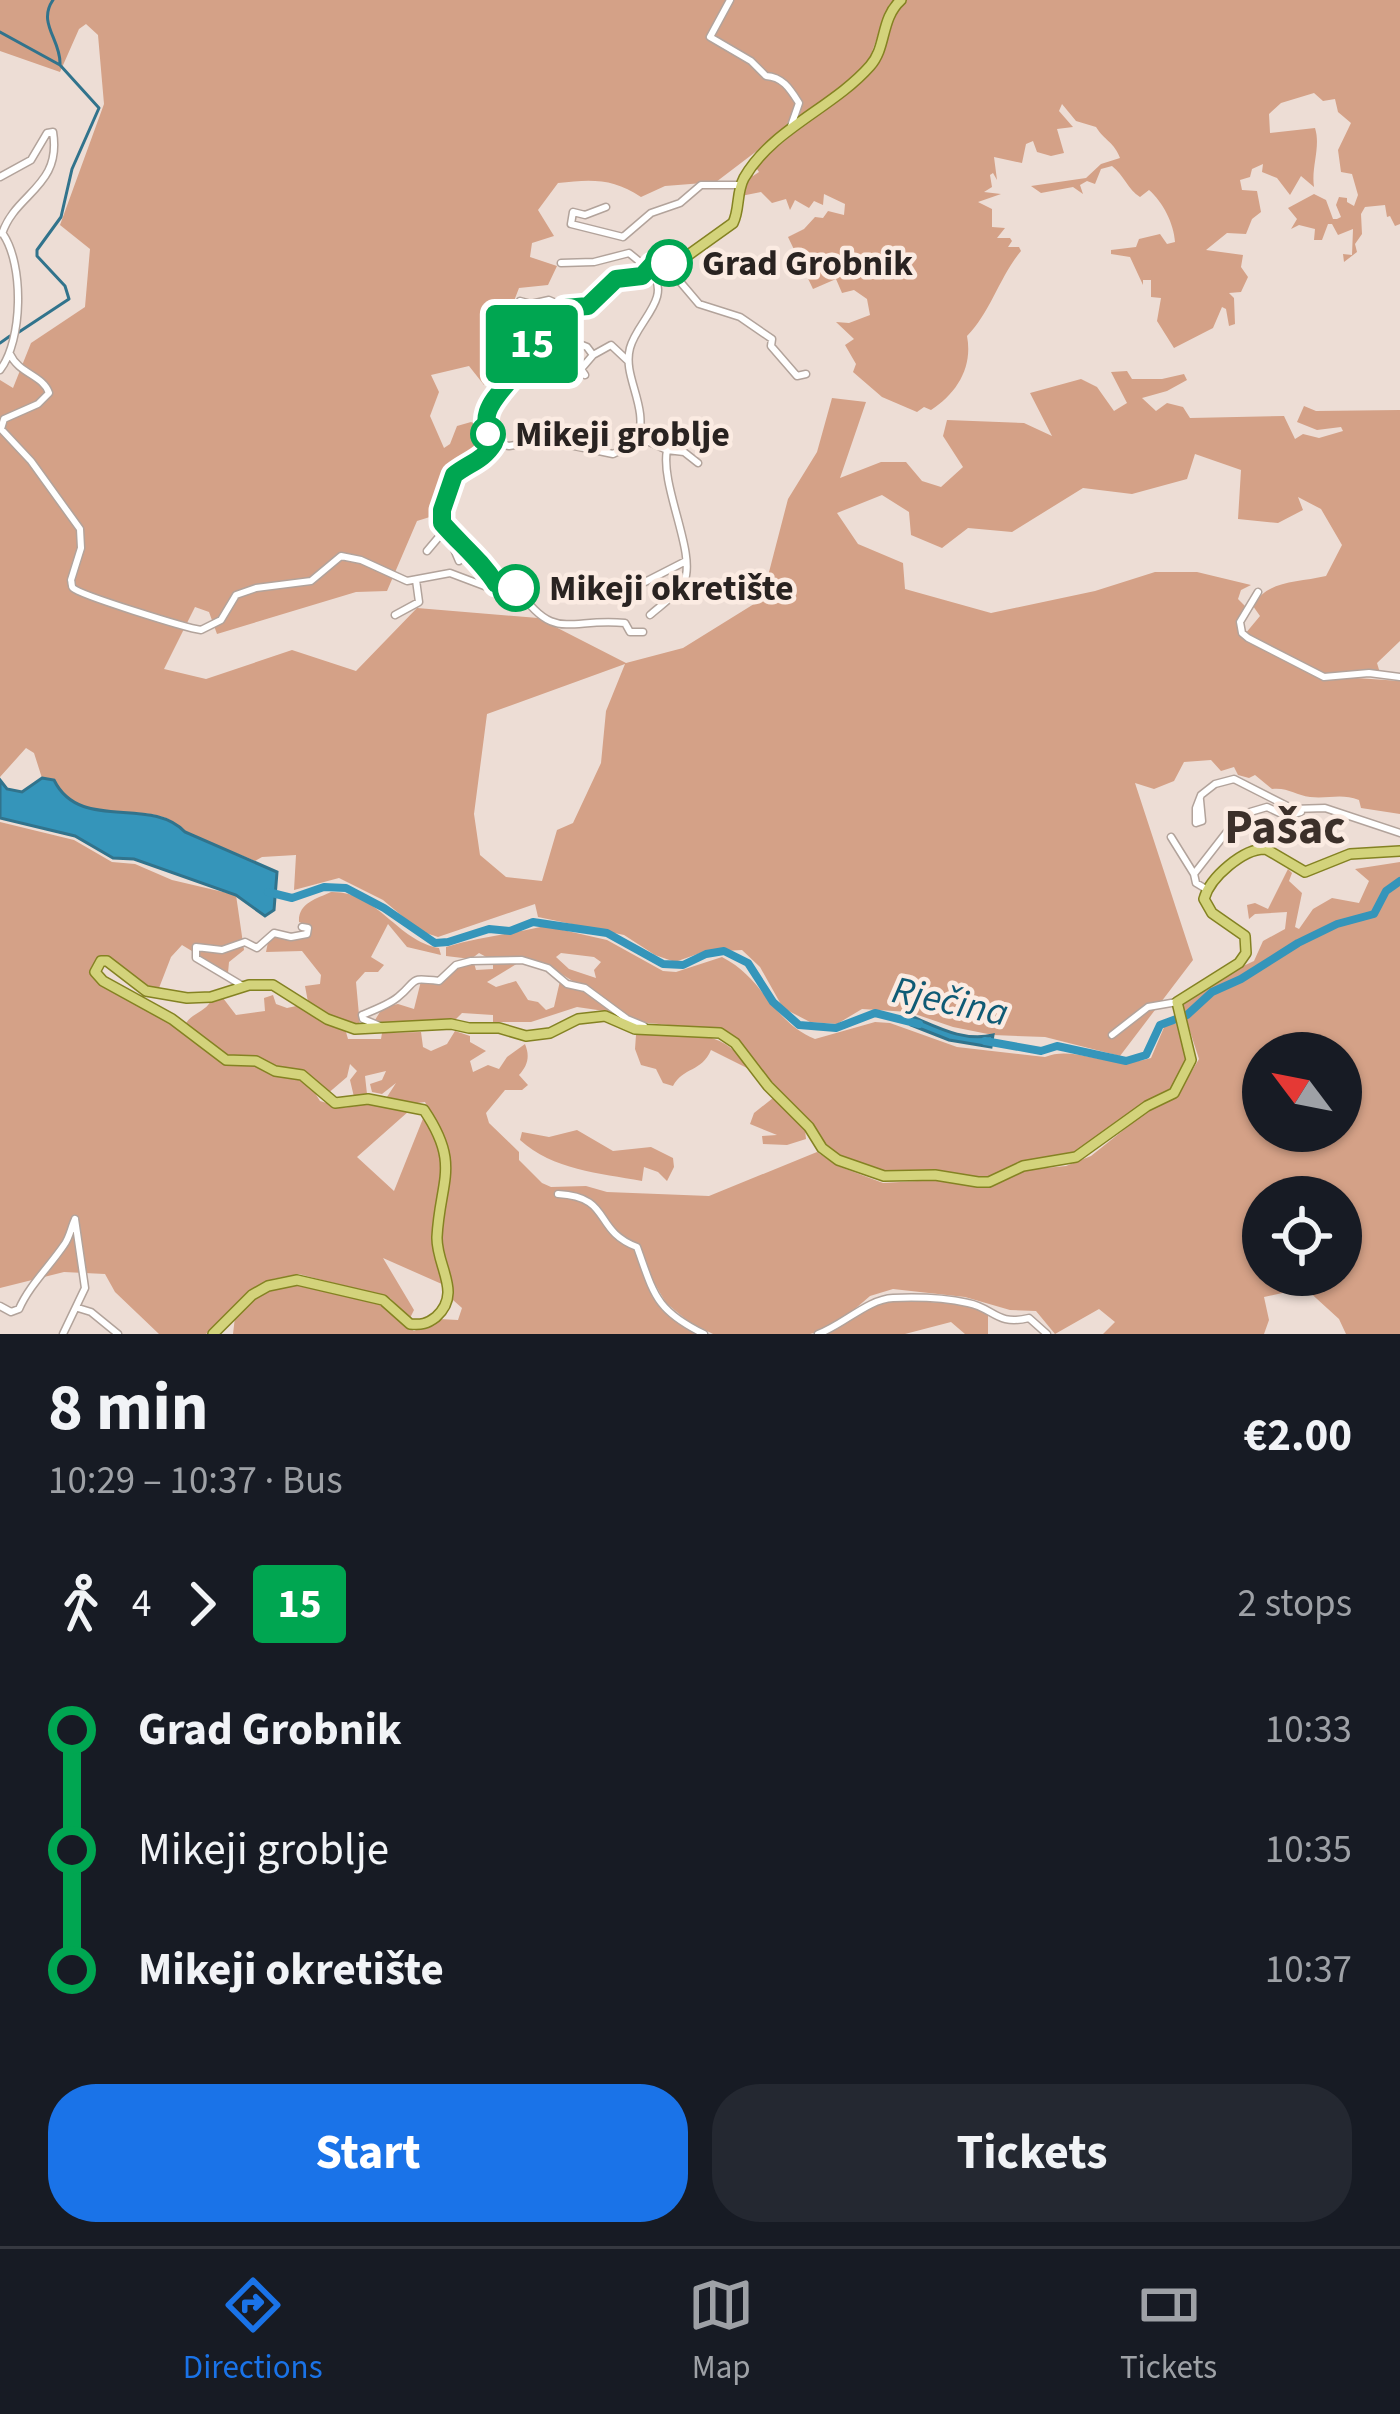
<!DOCTYPE html>
<meta charset="utf-8">
<style>
body{margin:0;font-family:"Source Sans 3",sans-serif;background:#242831;color:#f1f3f6;height:100vh;display:flex;flex-direction:column;font-size:45px;white-space:nowrap}
*{box-sizing:border-box;margin:0}
p{font-size:39px;color:#9ea1a6}
.icon{flex:none;width:66px;height:66px;fill:none;stroke:currentColor;stroke-width:2;stroke-linecap:round;stroke-linejoin:round}
.map{position:relative;height:1334px;overflow:hidden}
.details{display:flex;flex-direction:column;background:#171b24;flex:1}
.details>*{flex:none}
.badge{padding:0 24px;border-radius:9px;font-size:42px;line-height:78px}
.needle{width:78px;rotate:302deg}
.tools{position:absolute;left:1242px;top:1032px;display:grid;gap:24px}
.tools a{display:grid;place-items:center;width:120px;height:120px;border-radius:50%;background:#171b24;box-shadow:0 3px 9px #0004;font-size:60px}
.map>.badge{position:absolute;translate:-50% -50%;box-shadow:0 0 0 6px #fff}
.legs{display:flex;align-items:center;gap:18px;height:132px;padding:0 48px;font-size:39px}
.legs p{margin-inline-start:auto}
.overview{display:flex;align-items:center;justify-content:space-between;height:204px;padding:0 48px}
h1{font-size:66px;font-weight:700;line-height:90px}
.action{display:flex;gap:24px;margin-top:auto;padding:24px 48px}
.action a{flex:1;height:138px;border-radius:48px;background:#1a73e8;color:#fff;font-size:48px;font-weight:700;line-height:138px;text-align:center}
.action a+a{background:#242831;color:#f1f3f6}
ul{padding:0 48px;list-style:none}
li{display:flex;align-items:center;gap:42px;height:120px;font-size:45px}
li i{display:grid;place-items:center;width:18px;height:100%;margin:0 15px;background:currentColor}
li i::after{content:'';width:30px;height:30px;margin:-15px;border:9px solid;border-radius:50%;background:#171b24}
li p{margin-inline-start:auto}
li:first-child i{background:linear-gradient(#0000 50%,currentColor 0)}
li:last-child i{background:linear-gradient(currentColor 50%,#0000 0)}
.menu{display:flex;justify-content:space-around;align-items:center;height:168px;border-top:3px solid #363941;background:#171b24;font-size:33px;color:#9ea1a6}
.menu a{display:grid;justify-items:center;gap:6px}
.menu .active{color:#1a73e8}
.map>svg:first-child{display:block}
.green{fill:#d4a187;fill-rule:evenodd}
.water{fill:#3595ba;stroke:#31738c;stroke-width:3}
.lines{fill:none;stroke-linecap:round;stroke-linejoin:round}
.stream{stroke:#31738c;stroke-width:3}
.river{stroke:#3595ba;stroke-width:8}
.minor-casing{stroke:#b2a39b;stroke-width:9}
.major-casing{stroke:#848222;stroke-width:12}
.minor{stroke:#fff;stroke-width:6}
.major{stroke:#d3d37b;stroke-width:9}
.line-1-casing{stroke:#fff;stroke-width:27}
.line-1{stroke:#00a651;stroke-width:18}
.stop-1-dot{fill:#fff;stroke:#00a651;stroke-width:6}
.labels{text-anchor:middle;dominant-baseline:central;stroke-width:9;stroke-linejoin:round;paint-order:stroke}
.stop-label{font-size:36px;font-weight:bold;fill:#292321;stroke:#fbebe2;text-anchor:start}
.water-label{font-size:39px;font-style:italic;fill:#0f5b75;stroke:#fbebe2}
.district-label{font-size:48px;font-weight:bold;fill:#3c302a;stroke:#fbebe2}
</style>
<div class="map">
<svg width="1400" height="1334" viewBox="0 0 1400 1334">
<rect width="100%" height="100%" fill="#edddd5"/>
<path class="green" d="M0,0H895L889,5L866,68L716,182L665,186L641,197C613,178 591,179 558,183L538,210L554,236L532,243L530,257L557,266L548,285L519,288L509,314L526,341L514,379L484,385L469,366L431,375L439,392L430,416L444,448L450,444L457,426L471,422L481,426L490,446L471,466L453,472L433,516L417,521L387,591L356,592L217,634L209,612L195,607L164,669L206,679L292,650L356,671L417,608L538,618L626,663L683,648L762,599L788,499L817,452L832,398L866,402L840,478L881,462H906L922,481L941,487L963,467L943,436L947,420L1024,423L1052,436L1030,393L1081,379L1097,387L1114,411L1127,403L1111,372L1127,371L1132,379H1162L1184,374L1187,380L1167,391L1142,398L1156,411L1167,403L1183,407L1190,418L1284,416L1295,439L1303,434L1319,438L1343,431L1341,427L1317,430L1297,422L1304,406L1316,411L1400,410V641L1377,663L1380,673L1324,675L1245,634L1260,616L1253,606C1267,580 1296,583 1326,576L1342,545L1321,509L1298,497L1303,510L1278,523L1238,519L1241,470L1195,454L1187,479L1132,494L1083,488L1012,532L968,528L942,548L911,535L909,512L882,495L837,513L858,544L903,563L905,589L991,613L1095,591L1155,572H1197L1251,585L1241,590L1238,599L1245,606L1238,627L1247,641L1313,675L1400,681V814L1361,808L1359,800C1341,793 1329,799 1310,797C1296,795 1287,787 1272,789L1255,775L1249,778L1238,775L1234,767L1221,771L1211,760L1184,762L1174,781L1154,789L1135,783L1193,960L1120,1056L1045,1037L993,1035L953,1027L909,1012L862,1009L837,1024L810,1022L783,1008L760,967L742,950L703,952L675,962L655,955L624,935L538,917L535,904L438,937L420,931L383,900L339,878L294,890L296,855L262,857L255,861C235,852 203,842 186,832C177,827 174,820 163,817C126,805 76,824 54,780L42,778L34,753L26,748L0,777V380L13,388L31,343L85,307L90,249L60,225L104,104L98,35L86,24L79,29L60,72L0,51ZM625,664L606,711L601,763L573,823L557,830L542,881L506,877L480,855L474,814L487,714Z
M904,0H1400V224L1395,226L1390,216L1387,217L1385,205L1365,207L1361,214L1362,234L1355,244L1357,252L1344,262L1343,254L1352,255L1353,229L1338,235L1332,224H1328L1322,240H1314L1315,229L1299,225L1291,229L1297,219L1288,208L1314,194L1326,200L1333,219H1337L1341,217L1336,205L1339,197L1347,198V202L1354,206L1358,195L1352,174L1341,172L1338,150L1351,123L1338,112L1335,99L1323,101L1314,93L1281,103L1269,114L1270,133L1315,128C1321,147 1311,167 1314,187L1301,176L1290,195L1277,178L1262,172L1263,164L1252,169L1250,177L1240,180L1242,190L1257,191L1261,212L1252,219L1246,234L1227,233L1206,250L1243,255L1241,267L1248,277L1241,292L1229,293L1234,298L1235,324L1229,326L1226,309L1222,307L1213,328L1174,348L1157,321L1161,298L1151,297V280H1143V285L1130,257L1111,254V250L1136,247L1139,239L1160,234L1167,244L1175,242C1174,224 1163,202 1149,190L1140,197C1128,190 1124,175 1112,166L1101,169L1095,184L1087,181L1080,185L1083,194L1073,187L1041,193L1031,186L1086,178L1101,164L1120,158C1115,143 1104,140 1096,127L1076,121L1062,104L1059,111L1073,127L1057,129L1064,153L1051,156L1037,152L1033,141L1026,144L1022,163L994,157L997,180L993,173L990,175L992,187L984,192L1001,194L978,202L992,209V227L1005,228L997,238H1010L1012,241L1008,247H1019L1021,251C1000,276 990,313 967,336C973,367 957,393 931,410L924,407L917,412L882,397L853,372L856,364L845,345L854,339L836,322L849,323L870,315L867,299L854,290L842,293L836,279L813,289L788,237L804,229L815,217L823,218L828,211L844,215L845,204L824,194L823,205L814,201L809,208L795,200L790,210L786,199L772,203L761,192L741,196L751,172L753,176L759,172L755,166L877,63L888,19Z
M0,822L74,840L112,862L135,864L172,880L236,895L244,950L229,962L228,973L182,945L171,957L159,988L146,987L97,961L89,973L138,1006L172,1021L189,1039L228,1064H257L307,1080L320,1101L343,1108L374,1103L409,1111L357,1157L394,1191L424,1116L443,1153L433,1252L444,1285L383,1258L414,1310L410,1318L390,1298L299,1274L273,1279L249,1291L206,1334H159L115,1292L105,1274L64,1272L0,1288Z
M1400,862V1334H1346L1339,1319L1305,1288L1264,1297L1269,1320L1264,1334H1103L1115,1322L1099,1309L1055,1334L1036,1311L1010,1310L965,1297L893,1289L870,1296L834,1327L810,1334H713L689,1322L666,1303L640,1259L656,1300L700,1334H233L235,1317L251,1298L264,1290L293,1283L387,1306L402,1324L414,1331L439,1319L458,1320L462,1308L453,1300L439,1240L449,1178L448,1152L425,1102L402,1105L385,1100L396,1083L382,1094L372,1092L370,1084L382,1080L386,1071L365,1076L367,1094L354,1097L350,1080L357,1071L350,1064L347,1077L326,1095L314,1080L228,1058L185,1025C191,1013 204,1013 211,1001L223,998L236,1015L265,1011L264,998L273,995L276,1004L287,1008L301,1005L346,1032L348,1039H381L382,1033L421,1032L423,1047L431,1051L447,1044L455,1031L470,1036V1042L486,1051L470,1061L473,1072L488,1065L499,1069L507,1057L525,1044C530,1056 528,1065 519,1075L528,1085L522,1090H505L486,1113L489,1123L519,1152V1160L542,1183L551,1187L586,1186L607,1192L709,1196L817,1152L838,1166L883,1183L935,1180L990,1187L1024,1170L1066,1166L1091,1156L1146,1112L1177,1096L1199,1059L1181,1003L1215,979L1254,961L1263,941L1285,929L1287,912L1255,914L1249,919L1247,905L1255,903L1268,909L1288,869L1292,873L1289,881L1302,893L1295,927L1299,929L1313,909L1332,898L1359,903L1369,881L1355,869ZM1263,1053H1341V1131H1263ZM1263,1197H1341V1275H1263Z
M331,892C378,891 397,941 439,948L441,955L407,947L388,924L371,957L384,965L378,972H365L356,982L360,1026L331,1017L308,1002L305,986L320,984L321,975L302,951L266,952L268,942L279,934L291,940L310,934L311,927L299,922C298,903 316,899 331,892Z
M545,926L607,940L663,971L676,972L722,957C765,979 770,1020 815,1039L875,1022L890,1023L957,1047L1045,1057C1076,1044 1110,1072 1151,1058L1165,1025L1179,1023L1188,1060L1170,1092L1083,1150L991,1178L884,1174L839,1157L822,1144L721,1030L638,1022L547,965L488,958L479,953L471,959L446,956V947C479,937 511,934 545,926ZM561,953L594,957L601,962L594,970L596,978L569,969L556,957Z
M474,963L476,970L493,969V963H518L487,982L496,987L516,981L528,1000L538,1002L546,1010L554,1007L560,981L583,989L611,1012L577,1007L531,1022H493V1015L462,1013L454,1021L384,1026L375,1020L383,1007L398,1004L414,1009L421,981L441,983L458,968Z
M655,1033C700,1036 722,1029 751,1070L711,1050C702,1072 683,1067 673,1086L663,1083L656,1069L641,1065L635,1049L636,1035Z
M773,1098L805,1129L806,1139L787,1145L763,1144L762,1136L777,1135L750,1124L754,1113Z
M577,1130L613,1151L651,1147L673,1158L674,1167L667,1181L658,1172L644,1167L642,1181C599,1173 553,1170 520,1140L522,1132L549,1137Z
M903,1300L971,1305L988,1315V1334H965L951,1322L905,1334H825L879,1302Z"/>
<path class="water" d="M42,778L54,780C80,833 150,795 185,832L277,872L274,910L265,916L236,895L134,859L113,858L75,836L0,818V780L7,789L22,792Z
M913,1017C939,1028 965,1042 993,1035L991,1047L949,1040L911,1025Z"/>
<g class="lines">
<path class="stream" d="M53,0C37,23 61,40 60,64
M0,32L60,65L99,108L72,169L61,217L37,250V256L65,286L69,299L19,332
M0,343L10,336"/>
<path class="river" d="M268,892L292,898L324,887L346,888L384,908L435,943L448,942L489,929L510,931L533,922L607,933L663,964L683,965L706,954L724,951L748,963L773,1002L799,1025L836,1028L875,1013L919,1024
M985,1041L1041,1051L1057,1046L1126,1061L1146,1055L1160,1025L1187,1015L1212,992L1241,979L1298,943L1337,924L1374,914L1386,891L1400,881"/>
<defs>
<path id="minor" d="M730,0L710,37L751,61L766,76C783,77 790,89 799,103L790,129
M0,177L31,160L47,133L53,132C62,187 15,193 2,234
M606,207L585,215L573,212L571,224L623,237
M623,237L651,213L680,203L701,185H740
M561,263L594,262L629,253L640,262L652,265
M520,301L531,304L549,300L565,307
M577,343L587,347L593,355L611,345L628,361
M10,354C19,374 43,375 49,393L38,404L4,419L1,429L31,461L80,529L81,548L71,580C72,583 71,586 73,588C80,595 186,628 201,630L221,620L236,595L256,588L311,581L341,556L361,560L407,581L450,573L495,590L519,593
M0,370C23,340 24,265 3,234
M585,375L581,369L593,355
M640,438L667,450C660,486 697,554 684,582C678,594 660,606 650,615
M494,443L486,428V411L514,375L534,341L552,329L565,307L588,306L617,279L642,276L652,265L665,264L699,304L740,317L772,339L771,346L797,376L806,374
M494,443L477,463L454,475L442,510V523C461,545 481,560 496,583L517,588C555,644 569,617 625,623L630,632H643
M494,443L509,446L546,440L613,454L637,442C650,406 622,378 630,348C637,321 674,297 650,271
M667,450L684,452L698,463
M448,535L459,561
M427,551L443,532
M621,587L643,583L686,561
M1258,592L1240,622L1242,633L1248,638L1324,677L1369,673L1400,677
M395,615L419,602L416,580
M1200,800L1202,821L1196,823V808L1201,795L1215,784L1234,779L1293,809L1325,808L1400,833
M1171,837L1194,874
M1206,889L1196,883L1194,874L1240,815L1267,807L1286,816L1301,812
M243,986L196,958V947L222,950L245,942L257,948L274,933L291,937L307,934L308,928L302,927
M380,1026L363,1019L362,1015C372,1011 390,1004 398,997C419,980 407,977 439,981L456,965L471,961L522,960L548,968L567,984L585,988L627,1019L644,1026
M1112,1035L1148,1007L1177,1002
M558,1194C613,1197 592,1230 637,1247C654,1294 655,1310 704,1334
M0,1306L11,1312L19,1309C29,1286 49,1267 64,1245C70,1237 71,1227 75,1219
M78,1308L91,1312L118,1334
M63,1334L85,1288L75,1219
M818,1334C843,1325 868,1299 893,1298C915,1297 945,1298 968,1303C994,1308 996,1326 1029,1318L1047,1334"/>
<path id="major" d="M665,264L687,256L733,223C740,209 736,193 744,178C772,129 833,108 870,66C887,47 880,19 901,0
M213,1334L252,1295L268,1286L297,1280L383,1300L410,1324C421,1325 427,1324 436,1317C463,1293 436,1266 437,1237C440,1180 461,1165 424,1110L368,1099L335,1103L302,1075L275,1071L256,1061L226,1060L172,1019L103,981L95,972L101,961H107L146,991L187,998L211,997L249,985H273L327,1019L355,1029L451,1024L469,1028H499L526,1036L550,1033L578,1019L605,1016L635,1029L720,1033L735,1043L768,1086L809,1127L822,1148L838,1160L884,1176L935,1175L978,1182H989L1023,1166L1076,1157L1147,1106L1174,1093L1191,1060L1177,1002L1239,963L1246,953L1245,936L1212,913L1204,899C1210,877 1244,848 1266,849L1305,872L1350,854L1400,851"/>
</defs>
<use href="#minor" class="minor-casing"/>
<use href="#major" class="major-casing"/>
<use href="#minor" class="minor"/>
<use href="#major" class="major"/>
</g>
<g class="lines">
<defs>
<path id="line-1" d="M516,588L496,584C481,560 461,545 442,523V510L454,475C469,463 483,461 494,443C475,414 495,399 513,376C521,366 524,352 533,342C547,326 552,332 565,308L588,306L616,279L642,276L652,265L669,263"/>
</defs>
<use href="#line-1" class="line-1-casing"/>
<use href="#line-1" class="line-1"/>
</g>
<g class="stop-1-dot">
<circle cx="669" cy="263" r="21"/>
<circle cx="488" cy="434" r="15"/>
<circle cx="516" cy="588" r="21"/>
</g>
<g class="labels">
<g class="stop-label">
<text x="702" y="263">Grad Grobnik</text>
<text x="515" y="434">Mikeji groblje</text>
<text x="549" y="588">Mikeji okretište</text>
</g>
<g class="water-label">
<text transform="translate(950 1002) rotate(12)">Rječina</text>
</g>
<g class="district-label">
<text x="1285" y="828">Pašac</text>
</g>
</g>
</svg>
<div class="tools">
<a><svg class="needle" viewBox="-14 -14 28 28"><path d="M0-13l5 13h-10z" fill="#e53935"/><path d="M0 13l5-13h-10z" fill="#9ea1a6"/></svg></a>
<a><svg class="icon" aria-label="locate" viewBox="0 0 24 24"><circle cx="12" cy="12" r="6"/><path d="M12 2v4M12 18v4M2 12h4M18 12h4"/></svg></a>
</div>
<b class="badge" style="left:532px;top:344px;background:#00a651;color:#fff">15</b>
</div>
<section class="details">
<div class="overview"><div><h1>8 min</h1><p>10:29 – 10:37 · Bus</p></div><b>€2.00</b></div>
<div class="legs"><svg class="icon" aria-label="walk" viewBox="0 0 24 24"><circle cx="13" cy="4" r="2"/><path d="M13 8l-2 6 4 7M11 14l-3 7M7 12l3-4h3l4 4"/></svg>4<svg class="icon" aria-label="forward" viewBox="0 0 24 24"><path d="M9 5l7 7-7 7"/></svg><b class="badge" style="background:#00a651;color:#fff">15</b><p>2 stops</p></div>
<ul>
<li><i style="color:#00a651"></i><b>Grad Grobnik</b><p>10:33</p></li>
<li><i style="color:#00a651"></i><span>Mikeji groblje</span><p>10:35</p></li>
<li><i style="color:#00a651"></i><b>Mikeji okretište</b><p>10:37</p></li>
</ul>
<div class="action"><a>Start</a><a>Tickets</a></div>
</section>
<nav class="menu">
<a class="active"><svg class="icon" aria-label="directions" viewBox="0 0 24 24"><path d="M12 3l9 9-9 9-9-9zM9 14v-3h6M13 9l2 2-2 2"/></svg>Directions</a>
<a><svg class="icon" aria-label="map" viewBox="0 0 24 24"><path d="M3 6l6-2 6 2 6-2v14l-6 2-6-2-6 2zM9 4v14M15 6v14"/></svg>Map</a>
<a><svg class="icon" aria-label="tickets" viewBox="0 0 24 24"><path d="M3 7h18v10H3zM15 7v10"/></svg>Tickets</a>
</nav>
